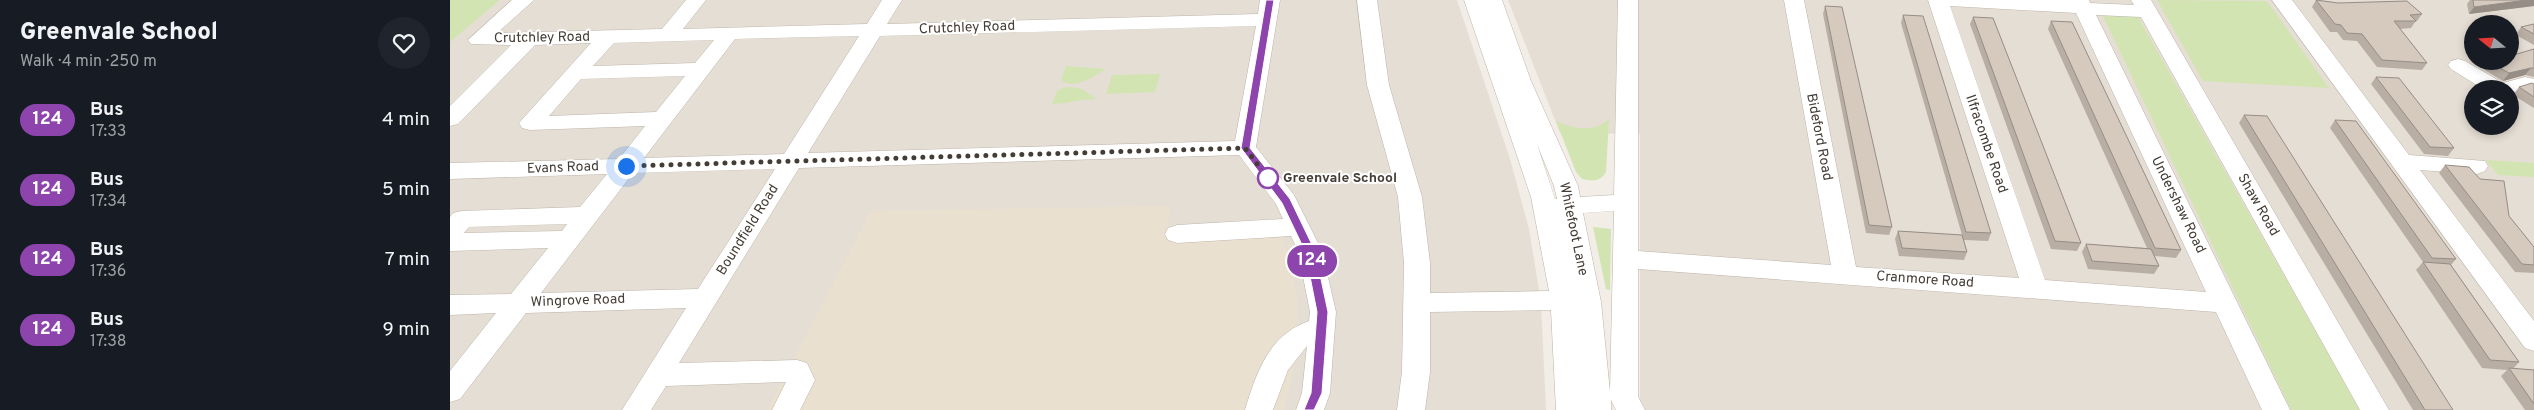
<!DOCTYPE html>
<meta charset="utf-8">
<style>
body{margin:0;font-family:Overpass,sans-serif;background:#20242c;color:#f1f3f6;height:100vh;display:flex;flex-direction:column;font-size:19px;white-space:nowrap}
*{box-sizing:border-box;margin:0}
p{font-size:16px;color:#9ea1a6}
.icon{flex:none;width:28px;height:28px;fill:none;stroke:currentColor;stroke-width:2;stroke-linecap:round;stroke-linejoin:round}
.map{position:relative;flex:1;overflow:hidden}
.drawer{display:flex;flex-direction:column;background:#171b24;width:450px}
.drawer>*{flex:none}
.badge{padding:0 10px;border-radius:16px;font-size:18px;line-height:32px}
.needle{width:32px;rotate:288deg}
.controls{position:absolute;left:2014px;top:15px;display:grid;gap:10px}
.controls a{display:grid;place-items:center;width:55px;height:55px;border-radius:50%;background:#171b24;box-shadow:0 2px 8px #0003;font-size:25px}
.you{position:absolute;width:25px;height:25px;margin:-12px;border:4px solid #fff;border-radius:50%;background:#1a73e8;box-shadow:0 0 0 8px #1a73e833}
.map>.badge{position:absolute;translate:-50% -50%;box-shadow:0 0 0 2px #fff}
.round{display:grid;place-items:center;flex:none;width:52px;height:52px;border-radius:26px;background:#20242c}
.overview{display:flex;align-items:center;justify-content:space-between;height:85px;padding:0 20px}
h1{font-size:24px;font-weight:800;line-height:38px}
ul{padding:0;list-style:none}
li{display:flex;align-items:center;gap:15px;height:70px;padding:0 20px}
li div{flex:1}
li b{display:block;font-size:19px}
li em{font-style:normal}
li .badge{min-width:55px;font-weight:700;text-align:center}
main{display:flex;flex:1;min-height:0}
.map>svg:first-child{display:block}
.residential{fill:#e5ded4;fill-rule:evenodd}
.education{fill:#eae0d0}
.green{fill:#d2e4b1}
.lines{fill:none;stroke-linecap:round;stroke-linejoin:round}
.minor-casing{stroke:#bdb4a9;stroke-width:1}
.minor{fill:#fff;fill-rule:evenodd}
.wall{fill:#b8aea4}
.shaded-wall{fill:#968d86}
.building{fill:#d6cabf;stroke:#968d86}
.line{fill:#8e44ad;stroke:#fff}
.walk{stroke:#443d36;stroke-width:5;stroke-dasharray:0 9}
.stop-dot{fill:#fff;stroke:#8e44ad;stroke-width:2.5}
.labels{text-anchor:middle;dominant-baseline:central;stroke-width:4;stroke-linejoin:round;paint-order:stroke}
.street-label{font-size:14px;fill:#443d36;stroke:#fff}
.stop-label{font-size:14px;font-weight:bold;fill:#443d36;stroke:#fff;text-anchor:start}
</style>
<main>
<section class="drawer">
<div class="overview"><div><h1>Greenvale School</h1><p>Walk · 4 min · 250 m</p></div><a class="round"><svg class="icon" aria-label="heart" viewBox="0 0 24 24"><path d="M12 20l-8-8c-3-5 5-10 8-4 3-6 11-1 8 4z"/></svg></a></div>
<ul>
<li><span class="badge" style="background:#8e44ad;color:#fff">124</span><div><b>Bus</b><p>17:33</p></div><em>4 min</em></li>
<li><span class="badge" style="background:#8e44ad;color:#fff">124</span><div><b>Bus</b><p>17:34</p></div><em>5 min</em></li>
<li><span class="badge" style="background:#8e44ad;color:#fff">124</span><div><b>Bus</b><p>17:36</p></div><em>7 min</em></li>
<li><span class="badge" style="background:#8e44ad;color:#fff">124</span><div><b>Bus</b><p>17:38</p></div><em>9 min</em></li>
</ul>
</section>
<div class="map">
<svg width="2084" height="410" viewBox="0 0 2084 410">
<rect width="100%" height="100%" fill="#f2ede6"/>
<path class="residential" d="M0,0H1007L1060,159L1079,229L1091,302L1096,410H0Z
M1058,0H2084V410H1190V134L1110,133ZM2022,24H2060V61H2022ZM2022,89H2060V126H2022Z"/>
<path class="education" d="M721,206L717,229L827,225L840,260L847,296V339L843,372L834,410H317L421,211Z"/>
<path class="green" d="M0,0H50L0,42Z
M1707,0L1815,1L1820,5L1879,88L1753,81Z
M1653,16L1688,17L1910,410H1841Z
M616,66L656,69C644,76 624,91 611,80Z
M710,74L705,92L656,94L662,75Z
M616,87L630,88L647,99C631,99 617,104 602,104L607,91Z
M1159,119L1156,172C1150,182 1143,181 1132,179L1126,172L1106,121C1124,129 1144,133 1159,119Z
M2036,160L2084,163V177L2048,175Z
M1143,227L1161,229L1160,290L1156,289Z"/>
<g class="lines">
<defs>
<path id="minor" d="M62,0H84L47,33L212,29L236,0H256L233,29L417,24L432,0H452L437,24L808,14L810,0H830L806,147L844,195L872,251L886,312L880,393L874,410H846L852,393L857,346L838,370L823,410H795C803,383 814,349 838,332C844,327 852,324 859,321L860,312L848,251L841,236L727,243L718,240L715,234L718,228L727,225L833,219L826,204L789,155L349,168L229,363L347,360L357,363L365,380L350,410H322L336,382L216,386L201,410H172L236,308L76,313L10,399L0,402V371L46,313L0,315V295L61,294L98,248L0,251V217L3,213L12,211L130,207L157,174L0,179V163L169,159L195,126L80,130L72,128L69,123L141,43L85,45L8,124L0,126V106L61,45L21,44L18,40ZM806,26L785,141L358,153L430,36ZM409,36L334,154L194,158L285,39ZM264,40L245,63L143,66L164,43ZM235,76L206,112L99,116L131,79ZM325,169L248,289L91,293L183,173ZM117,224L112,231L14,233L19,227Z
M907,0H927L939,85L972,197L980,263V293L1099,291L1081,197L1014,0H1052L1081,81L1128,186L1130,197L1164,195L1168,0H1188V251L1381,265L1334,0H1354L1406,267L1569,278L1478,0H1639L1640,3L1684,5L1681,0H1701L1939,410H1910L1691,17L1646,15L1840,410H1812L1766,312L1188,269V397L1195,410H1166L1161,400V410H1106L1101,310L980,312V372L975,410H947L952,372L954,263L948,197L917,85ZM1500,6L1626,13L1756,292L1595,280ZM1087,144L1104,186L1107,199H1105ZM1164,211L1160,392L1151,302L1133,213Z
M1822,0H1842L1959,155L2035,161L2038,166L2035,171L2027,174L1970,170L2084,321V351L2075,348Z
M2008,59L2015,61L2053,83L2075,77L2084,79V91L2076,89L2060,94V89H2033L2001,69L1998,65L2001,61Z"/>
</defs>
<use href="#minor" class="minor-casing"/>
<use href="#minor" class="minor"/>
</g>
<path class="wall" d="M1866,0L1972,14L1967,21L1965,22L1961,28L1950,29L1977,63L1972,70L1927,67L1907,41L1893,40L1887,32H1880L1862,7Z
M2020,0H2084V6L2019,14L2017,4Z
M1375,6L1442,227L1439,235L1416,233L1373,14Z
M1453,15L1541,233L1538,241L1514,240L1517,252L1514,260L1449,256L1445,239L1448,231L1512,235L1451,23Z
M1523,17L1631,243L1627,251L1601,249L1520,24Z
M1601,21L1731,250L1726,258L1705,256L1709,266L1704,274L1638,269L1632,252L1636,244L1697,248L1598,29Z
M2084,24V45L2066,35L2071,27Z
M2084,49V77L2075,75L2053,81L2033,69L2039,62Z
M1926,77L2004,148L1998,156L1974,154L1921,84Z
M2084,84V108L2063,95L2069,87Z
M1794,115L2003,410H1963L1789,123Z
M1885,120L2006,259L2001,265L2069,362L2063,369L2084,370V410H2075L2051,376L2057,370L2032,368L1966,270L1973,262L1880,128Z
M1995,165L2059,216L2084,247V273L2065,272L1989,173Z"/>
<path class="shaded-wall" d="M2077,0H2084V6L2019,14L2024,7Z
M2081,68L2075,75L2053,81L2059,73Z"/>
<path class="building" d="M1866,0L1888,3L1957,1L1972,14L1960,15L1966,21H1944L1977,63L1932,60L1912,34L1897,33L1891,25L1885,24Z
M2023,0H2077L2024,7Z
M1375,6L1392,7L1442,227L1419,225Z
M1453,15L1473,16L1541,233L1516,232Z
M1523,17L1543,18L1631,243L1605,241Z
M1601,21L1622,22L1731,250L1705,248Z
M2084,24V34L2071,27Z
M2084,49V68H2081L2059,73L2039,62L2060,61V56Z
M1926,77L1949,78L2004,148L1980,147Z
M2082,83L2084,84V97L2069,87Z
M1794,115L1817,116L2003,410H1975Z
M1885,120L1906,121L2006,259L1982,258Z
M1995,165L2019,167L2030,179L2054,181L2059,216L2084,247V265L2072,264Z
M1448,231L1512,235L1517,252L1452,248Z
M1636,244L1701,249L1709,266L1642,261Z
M1973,262L2000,264L2069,362L2040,360Z
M2059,368L2084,370V404Z"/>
<path class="line" d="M816,0H824L800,148L840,199L865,251L878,312L872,393L864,410H854L861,393L867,312L855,251L832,203L791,148Z"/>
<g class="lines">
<path class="walk" d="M176,166L795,148L818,178"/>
</g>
<circle class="stop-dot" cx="818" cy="178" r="10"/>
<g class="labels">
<g class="street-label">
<text transform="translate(517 28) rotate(-2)">Crutchley Road</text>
<text transform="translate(92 38) rotate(-1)">Crutchley Road</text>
<text transform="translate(1369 137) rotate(79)">Bideford Road</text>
<text transform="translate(1536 144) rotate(71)">Ilfracombe Road</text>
<text transform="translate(113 168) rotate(-2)">Evans Road</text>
<text transform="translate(1728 205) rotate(64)">Undershaw Road</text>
<text transform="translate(1808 205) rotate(60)">Shaw Road</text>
<text transform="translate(1123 229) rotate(78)">Whitefoot Lane</text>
<text transform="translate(298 230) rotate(-58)">Boundfield Road</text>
<text transform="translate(1475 280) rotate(4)">Cranmore Road</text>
<text transform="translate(128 301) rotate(-2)">Wingrove Road</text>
</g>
<g class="stop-label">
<text x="833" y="178">Greenvale School</text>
</g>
</g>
</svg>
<div class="controls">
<a><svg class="needle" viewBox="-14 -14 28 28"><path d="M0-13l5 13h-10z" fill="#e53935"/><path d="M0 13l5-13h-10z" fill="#9ea1a6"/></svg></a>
<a><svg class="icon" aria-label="layers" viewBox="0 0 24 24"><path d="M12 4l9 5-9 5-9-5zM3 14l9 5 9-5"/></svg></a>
</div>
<div class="you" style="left:176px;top:166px"></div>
<b class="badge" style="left:862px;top:261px;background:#8e44ad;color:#fff">124</b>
</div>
</main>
